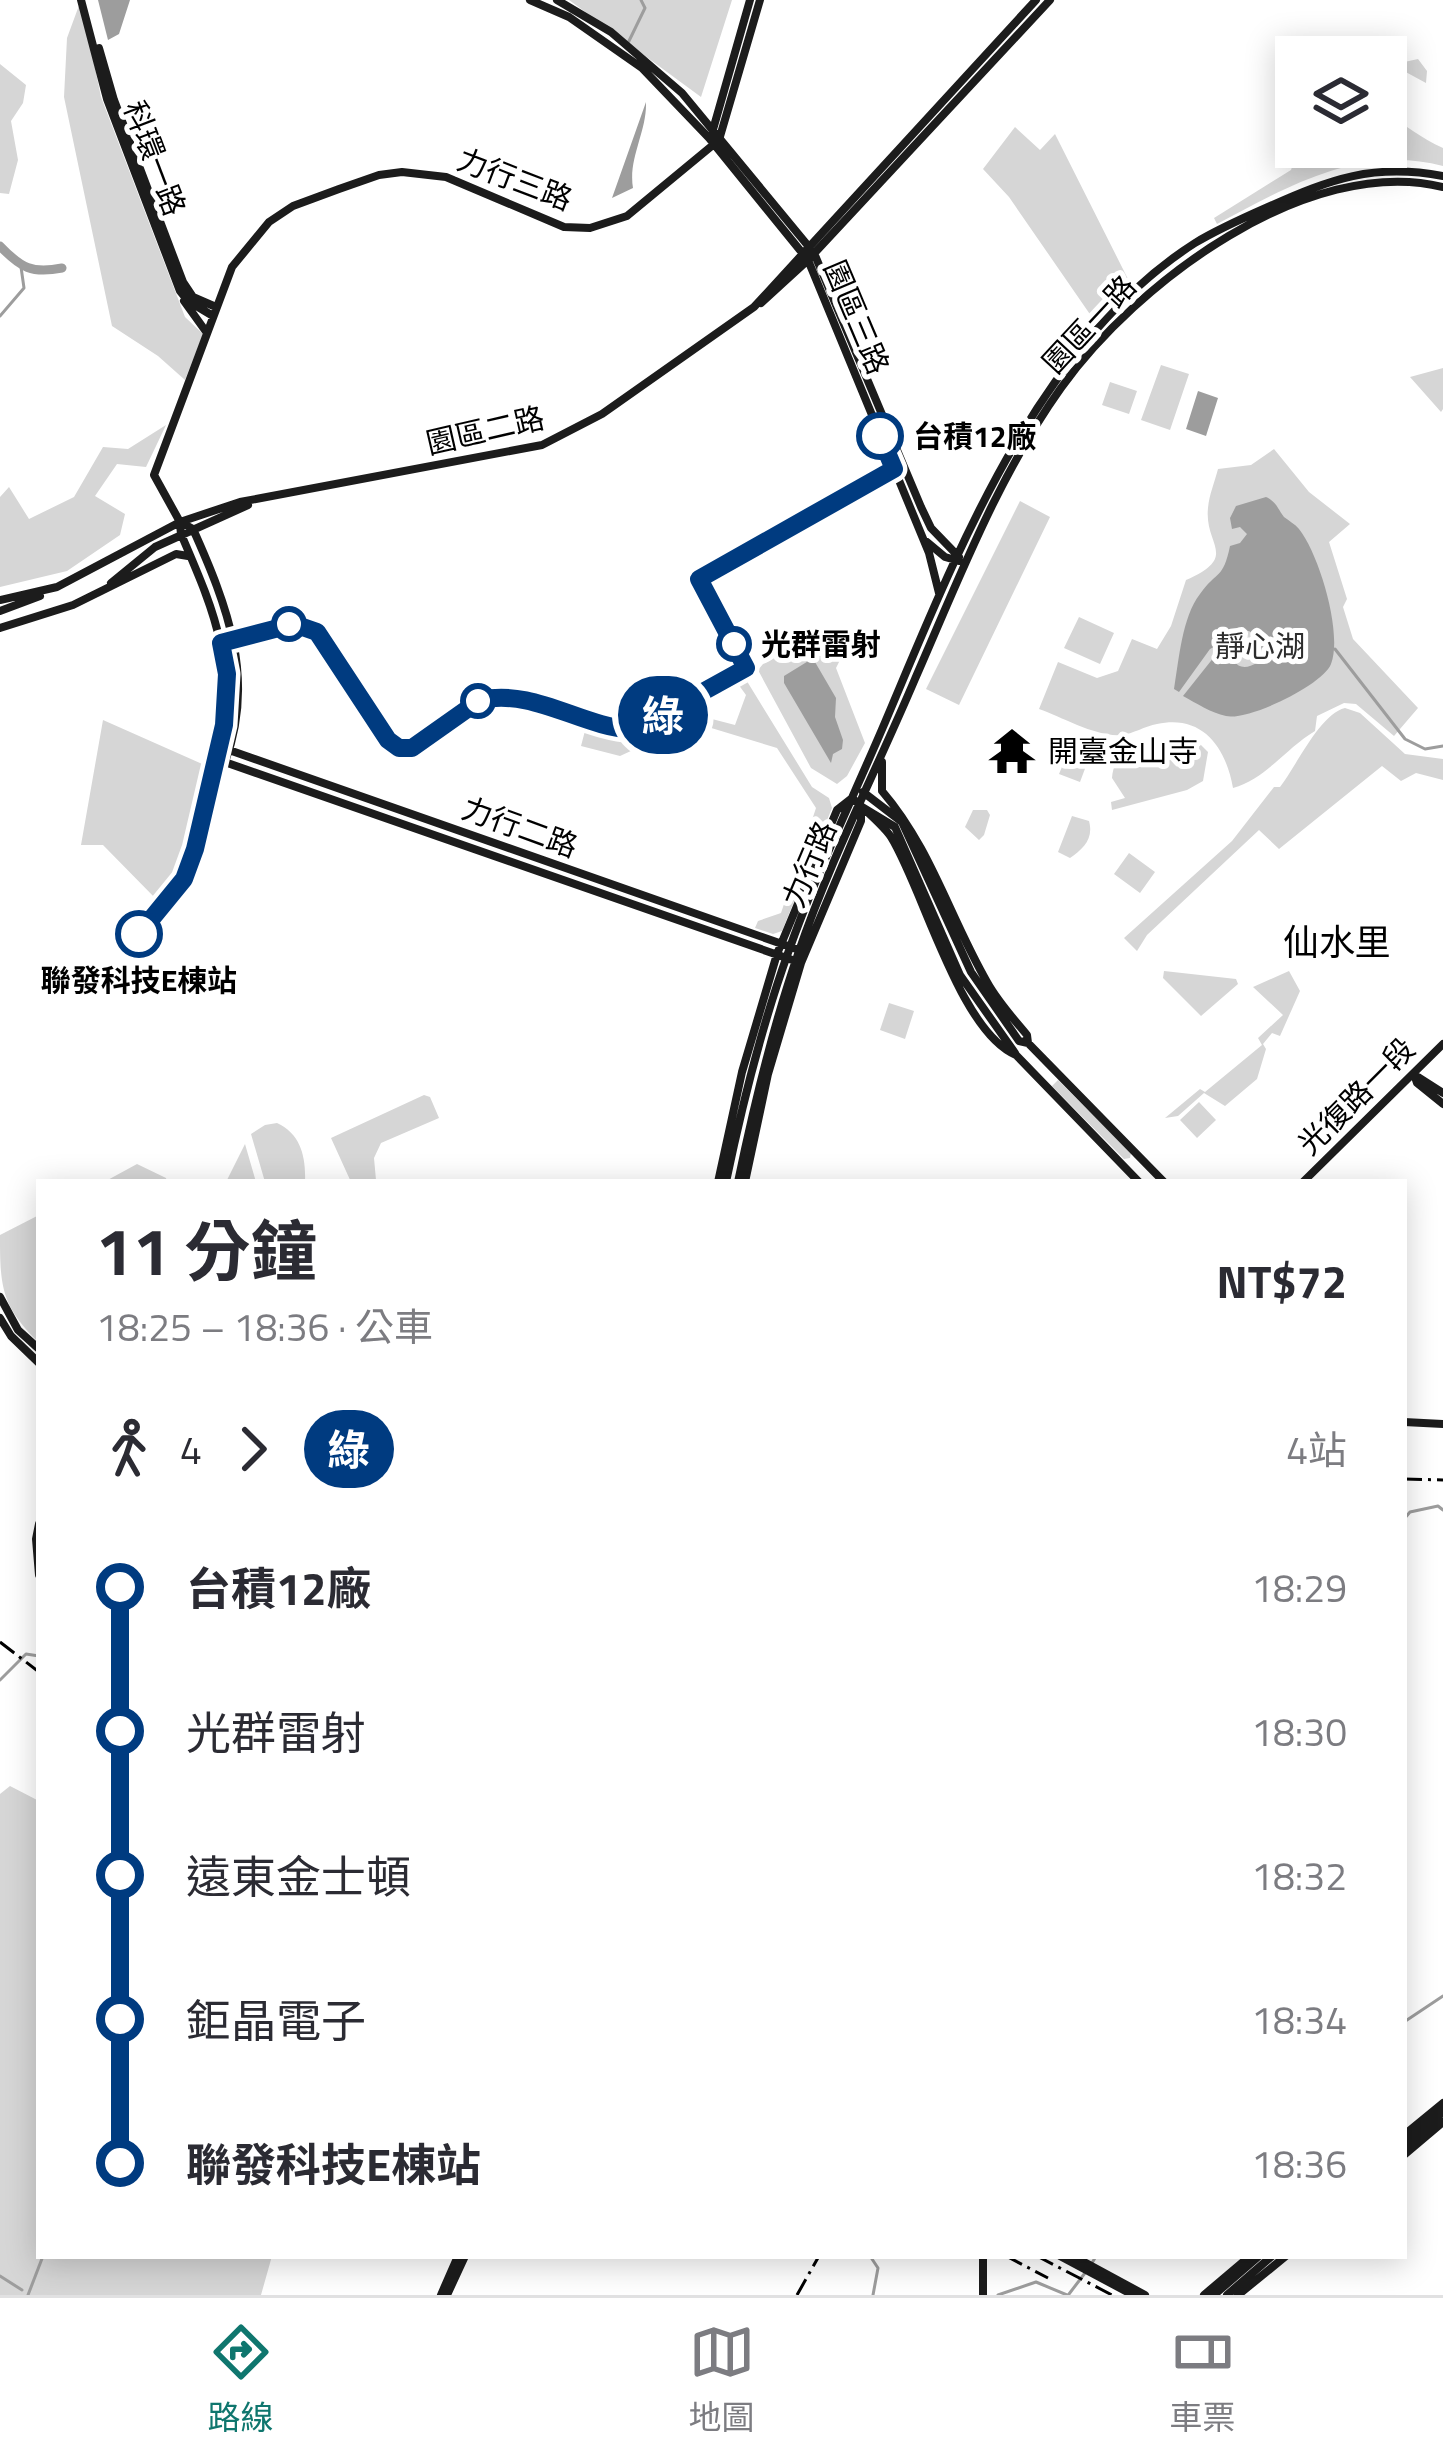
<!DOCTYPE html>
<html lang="zh-TW">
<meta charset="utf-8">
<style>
body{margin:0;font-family:"Titillium Web","Noto Sans TC",sans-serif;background:#f7f7f7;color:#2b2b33;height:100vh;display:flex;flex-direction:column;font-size:45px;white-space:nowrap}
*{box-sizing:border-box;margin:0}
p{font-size:39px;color:#7c7c81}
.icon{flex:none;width:66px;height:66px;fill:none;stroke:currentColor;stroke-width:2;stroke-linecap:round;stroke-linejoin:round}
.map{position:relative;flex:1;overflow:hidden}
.panel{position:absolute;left:36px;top:1179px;width:1371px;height:1080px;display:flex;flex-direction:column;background:#fff;border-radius:0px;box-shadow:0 6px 30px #0003}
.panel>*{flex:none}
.badge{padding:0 24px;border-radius:39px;font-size:42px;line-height:78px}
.buttons{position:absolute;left:1275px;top:36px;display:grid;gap:24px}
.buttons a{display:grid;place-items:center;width:132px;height:132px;border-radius:0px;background:#fff;box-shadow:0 6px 30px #0003;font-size:60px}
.map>.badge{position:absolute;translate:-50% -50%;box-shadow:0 0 0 6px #fff}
.legs{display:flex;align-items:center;gap:18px;height:132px;padding:0 60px;font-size:39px}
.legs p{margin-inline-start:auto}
.head{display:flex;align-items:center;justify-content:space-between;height:204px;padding:0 60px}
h1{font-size:66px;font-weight:700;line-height:90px}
ul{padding:0 60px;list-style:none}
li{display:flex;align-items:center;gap:42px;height:144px;font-size:45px}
li i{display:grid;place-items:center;width:18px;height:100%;margin:0 15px;background:currentColor}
li i::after{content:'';width:30px;height:30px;margin:-15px;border:9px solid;border-radius:50%;background:#fff}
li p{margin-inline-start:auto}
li:first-child i{background:linear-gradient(#0000 50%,currentColor 0)}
li:last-child i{background:linear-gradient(currentColor 50%,#0000 0)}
.tabs{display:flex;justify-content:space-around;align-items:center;height:168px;border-top:3px solid #e1e1e2;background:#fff;font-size:33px;color:#7c7c81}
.tabs a{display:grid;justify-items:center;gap:6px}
.tabs .selected{color:#0f766e}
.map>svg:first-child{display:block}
.green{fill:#d6d6d6}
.water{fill:#9d9d9d}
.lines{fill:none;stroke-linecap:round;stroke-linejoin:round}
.stream{stroke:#9d9d9d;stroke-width:3}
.river{stroke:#9d9d9d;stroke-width:9}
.secondary{stroke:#1c1c1c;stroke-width:8}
.rail{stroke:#000;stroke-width:3;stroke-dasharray:18 6 3 6;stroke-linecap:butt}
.line-1-casing{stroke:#fff;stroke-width:27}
.line-1{stroke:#003b80;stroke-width:18}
.stop-1-dot{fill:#fff;stroke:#003b80;stroke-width:6}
.labels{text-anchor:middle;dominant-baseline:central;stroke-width:10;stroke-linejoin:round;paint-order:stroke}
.street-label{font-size:30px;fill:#000;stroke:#fff}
.stop-label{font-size:30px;font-weight:bold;fill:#000;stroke:#fff;text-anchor:start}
.park-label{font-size:30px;fill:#2d2d2d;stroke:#fff}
.poi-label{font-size:30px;fill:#000;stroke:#fff;text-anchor:start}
.quarter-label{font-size:36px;fill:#000;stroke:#fff}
</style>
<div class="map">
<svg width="1443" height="2295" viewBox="0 0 1443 2295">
<rect width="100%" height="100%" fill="#fff"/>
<path class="green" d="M81,0L101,97L185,317L203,334L185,380L158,356L112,326L64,97L67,38Z
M569,0H732L701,97Z
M1418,59L1427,71L1426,83L1402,70L1386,92V66Z
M0,64L26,85L23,103L11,121L18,160L9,194L0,193Z
M1296,115V147H1386V116C1407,124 1421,139 1443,148V166C1361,144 1288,186 1217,224L1214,218L1291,170L1295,158L1277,124Z
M1015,127L1040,150L1055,134L1132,287L1096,323L1009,197L983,169Z
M1161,365L1189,374L1170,430L1141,420Z
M1443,368V409L1441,412L1410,377Z
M1110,382L1137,391L1129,414L1102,405Z
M166,425L146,467L117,464L95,496L125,514L120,535L67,571L0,587V497L9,487L29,519L74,497L103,447L128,449Z
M1274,449L1309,492L1350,524L1329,542L1347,599L1343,607L1353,639L1418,708L1394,736L1356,704L1344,703L1317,716L1315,731C1285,749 1267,778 1233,788C1226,748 1203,714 1157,724C1145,726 1133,734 1121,735C1096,737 1062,717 1039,709L1058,662L1097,678L1118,671L1132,639L1157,649L1171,626L1186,580C1240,556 1204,546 1208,508C1209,495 1215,481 1218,469L1251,465Z
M1020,501L1050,517L959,705L926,689Z
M1079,617L1114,633L1100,664L1064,648Z
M828,630L843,654L836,668L865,743L847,776L837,784L811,768L758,670L763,664Z
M745,678L812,787L829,798L832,808L782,931L773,934L755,928L758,921L781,913L816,808L777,748L708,727L712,719L735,725L746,695L738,684Z
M1345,708L1360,713L1405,754L1443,759V780L1416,773L1401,781L1382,766L1279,849L1259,830L1147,935L1137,951L1124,938L1232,841L1274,787H1280C1297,765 1320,714 1345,708Z
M674,716L679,721L668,728L670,733L620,756L581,746L586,727L634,739Z
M103,720L209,767L178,873L157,900L103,845H81Z
M1182,736L1195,739L1208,752L1203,781L1187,790L1112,810L1111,802L1125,798L1112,778C1114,743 1153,743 1182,736Z
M1069,750L1089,758L1080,782L1059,774Z
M973,810H987L990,815L984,835L979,840L965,827Z
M1072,816L1089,821C1094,839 1083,849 1070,858L1058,852Z
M1129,853L1155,872L1140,893L1114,874Z
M1164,971L1236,979L1238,984L1201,1016L1163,978Z
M1289,971L1300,991L1280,1036L1272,1033L1263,1044L1266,1049L1257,1079L1225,1106L1204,1093L1178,1116L1165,1118L1200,1089L1205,1092L1262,1045L1258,1038L1283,1015L1253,987Z
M889,1003L914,1011L905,1039L880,1030Z
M1058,1080L1131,1153L1130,1158L1124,1159L1052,1086Z
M424,1095L430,1097L439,1118L381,1143L374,1158L376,1180L351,1182L331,1138Z
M1199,1102L1216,1120L1197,1138L1180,1120Z
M277,1123C301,1134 306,1157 305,1182H265L251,1134L265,1125Z
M245,1144L256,1182H226Z
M137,1164L166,1178L167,1182H104Z
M39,1215V1343C1,1305 0,1287 0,1235Z
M10,1786L39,1801V2256H272L261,2295H0V1794Z"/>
<path class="water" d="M98,0H130L119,34L108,40Z
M646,102C647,132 628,158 633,188L612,198Z
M1198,391L1218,398L1206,436L1186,429Z
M1266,497C1277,502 1277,508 1284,517C1289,521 1295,524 1299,529C1319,554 1343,633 1331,664C1323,685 1248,721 1226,716C1211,713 1196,703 1183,696L1222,647L1230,645C1231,663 1240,674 1258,662C1267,645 1256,627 1237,630L1229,639L1210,649L1179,692L1174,689C1179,660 1182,617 1200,594C1217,570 1223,580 1230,546L1240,543L1247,534L1240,527L1232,529L1230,518L1236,506Z
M810,660L815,662L836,698L835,717L843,740L842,749L833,754L831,763L784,683V676Z"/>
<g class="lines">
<path class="stream" d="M628,43L645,8L641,0
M0,316L24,288L21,267
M1335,649L1405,739L1425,749L1443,746
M1404,1519L1410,1512L1438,1506L1443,1510
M0,1680L26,1654L39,1656
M1404,2022L1443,1996
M870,2256L878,2268L873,2295
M1091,2265L1096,2256
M0,2276L22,2290
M1069,2294L1085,2273
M28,2295L43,2256
M998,2295L1036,2282L1067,2295"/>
<path class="river" d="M0,246C21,268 32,274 62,268"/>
<path class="secondary" d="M81,0L107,99L180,291L188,301L213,316
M530,0L569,17L642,68L709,138L808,260L929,553L939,593
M557,0L611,32L682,93L814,253L921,507L931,528L959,557
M99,48L114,100L183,282L193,297L216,307
M712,133L750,0
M184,301L207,333
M761,303L808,260L1050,0
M180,524L181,534C218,620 237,664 216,759L801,963
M927,542L945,557L959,561
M111,583L155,547L248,505
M0,600L57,587L180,522L240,502L542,445L602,414L754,307L1036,0
M0,611L40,596
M0,628L73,605L176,554L188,556
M229,750L805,952
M225,762C256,679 227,605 193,529L180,522L154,475L232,267L269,222L293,206L339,189L379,175L402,172L446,177L564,227L590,228L627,216L719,140L760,0
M882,762V791C931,848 950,918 987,982C998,1002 1013,1018 1027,1035L1028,1043
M863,792L902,822L971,972L1019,1041L1028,1043L1164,1182
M852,798C862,807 885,827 891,837C923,888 959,1031 1016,1055L1139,1182
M862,807L895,827L960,975L1015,1053
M1414,1074L1417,1083L1443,1104
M1415,1075L1443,1093
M718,1182L742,1072L777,954L837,810L851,799
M726,1182C742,1105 761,1028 788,953C815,876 851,802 883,727C954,560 1035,345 1195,243C1218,229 1243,218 1268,207C1331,179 1373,163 1443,176
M738,1182C754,1105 772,1029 798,954C830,860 876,771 915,679C958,581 998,476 1061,388C1136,283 1307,154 1443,187
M745,1182L768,1074L801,963L861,821V808
M1303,1182L1443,1044
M0,1297L18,1330L39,1349
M0,1318L11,1336L39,1363
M1404,1422L1443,1424
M39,1524L36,1539L39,1575
M1404,2135L1443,2103
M1404,2145L1443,2112
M1404,2155L1443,2122
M983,2256V2295
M1060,2256L1133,2295
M1073,2256L1145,2295
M441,2295L458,2256
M447,2295L465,2256
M1204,2295L1250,2256
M1214,2295L1259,2256
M1227,2295L1272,2256
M1238,2295L1286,2256"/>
<path class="rail" d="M1404,1479L1443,1480
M0,1642L39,1672
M1006,2256L1048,2278
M1037,2256L1112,2295
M797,2295L819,2256"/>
</g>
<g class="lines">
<defs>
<path id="line-1" d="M139,934L184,879L195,849L224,725L227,674L221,643L294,624L317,632L388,740L399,748H412L480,700C534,688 581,727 634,730L746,668L699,579L894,469L880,436"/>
</defs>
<use href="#line-1" class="line-1-casing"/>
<use href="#line-1" class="line-1"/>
</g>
<defs>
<symbol id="temple-bare" viewBox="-9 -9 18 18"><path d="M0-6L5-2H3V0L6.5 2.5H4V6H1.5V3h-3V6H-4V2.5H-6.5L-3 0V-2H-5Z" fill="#000" stroke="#fff" stroke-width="2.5" paint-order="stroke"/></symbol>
</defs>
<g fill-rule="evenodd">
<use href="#temple-bare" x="979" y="718" width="66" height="66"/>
</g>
<g class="stop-1-dot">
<circle cx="880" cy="436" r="21"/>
<circle cx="289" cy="624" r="15"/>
<circle cx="734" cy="644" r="15"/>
<circle cx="478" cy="701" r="15"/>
<circle cx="139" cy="934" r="21"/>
</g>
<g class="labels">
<g class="street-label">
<text transform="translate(155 158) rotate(69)">科環一路</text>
<text transform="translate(515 179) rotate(21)">力行三路</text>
<text transform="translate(857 317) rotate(67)">園區三路</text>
<text transform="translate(1089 324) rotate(-47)">園區一路</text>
<text transform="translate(485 430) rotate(-13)">園區二路</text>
<text transform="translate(520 827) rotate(20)">力行二路</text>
<text transform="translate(809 864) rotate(-67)">力行路</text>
<text transform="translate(1356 1096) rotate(-45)">光復路一段</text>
</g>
<g class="stop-label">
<text x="913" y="436">台積12廠</text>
<text x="761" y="644">光群雷射</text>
<text x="139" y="980" text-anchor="middle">聯發科技E棟站</text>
</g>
<g class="park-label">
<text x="1260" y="646">靜心湖</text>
</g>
<g class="poi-label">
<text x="1048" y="751">開臺金山寺</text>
</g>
<g class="quarter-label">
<text x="1337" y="941">仙水里</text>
</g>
</g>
</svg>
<div class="buttons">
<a><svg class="icon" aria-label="layers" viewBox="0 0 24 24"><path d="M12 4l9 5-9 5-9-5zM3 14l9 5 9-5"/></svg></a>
</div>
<b class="badge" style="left:663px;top:715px;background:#003b80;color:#fff">綠</b>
<section class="panel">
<div class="head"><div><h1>11 分鐘</h1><p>18:25 – 18:36 · 公車</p></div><b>NT$72</b></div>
<div class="legs"><svg class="icon" aria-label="walk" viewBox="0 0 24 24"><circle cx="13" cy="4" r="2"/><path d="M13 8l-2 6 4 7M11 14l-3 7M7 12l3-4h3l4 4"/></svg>4<svg class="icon" aria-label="forward" viewBox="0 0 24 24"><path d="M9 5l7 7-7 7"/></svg><b class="badge" style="background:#003b80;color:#fff">綠</b><p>4站</p></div>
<ul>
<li><i style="color:#003b80"></i><b>台積12廠</b><p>18:29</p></li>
<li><i style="color:#003b80"></i><span>光群雷射</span><p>18:30</p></li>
<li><i style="color:#003b80"></i><span>遠東金士頓</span><p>18:32</p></li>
<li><i style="color:#003b80"></i><span>鉅晶電子</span><p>18:34</p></li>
<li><i style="color:#003b80"></i><b>聯發科技E棟站</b><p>18:36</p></li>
</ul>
</section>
</div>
<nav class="tabs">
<a class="selected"><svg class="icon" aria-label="directions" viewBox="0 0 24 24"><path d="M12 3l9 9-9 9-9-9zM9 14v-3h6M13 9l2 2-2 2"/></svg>路線</a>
<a><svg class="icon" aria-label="map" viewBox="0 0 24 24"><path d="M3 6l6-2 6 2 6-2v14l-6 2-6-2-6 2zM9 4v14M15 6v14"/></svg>地圖</a>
<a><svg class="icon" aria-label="tickets" viewBox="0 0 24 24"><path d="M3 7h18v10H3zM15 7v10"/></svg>車票</a>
</nav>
